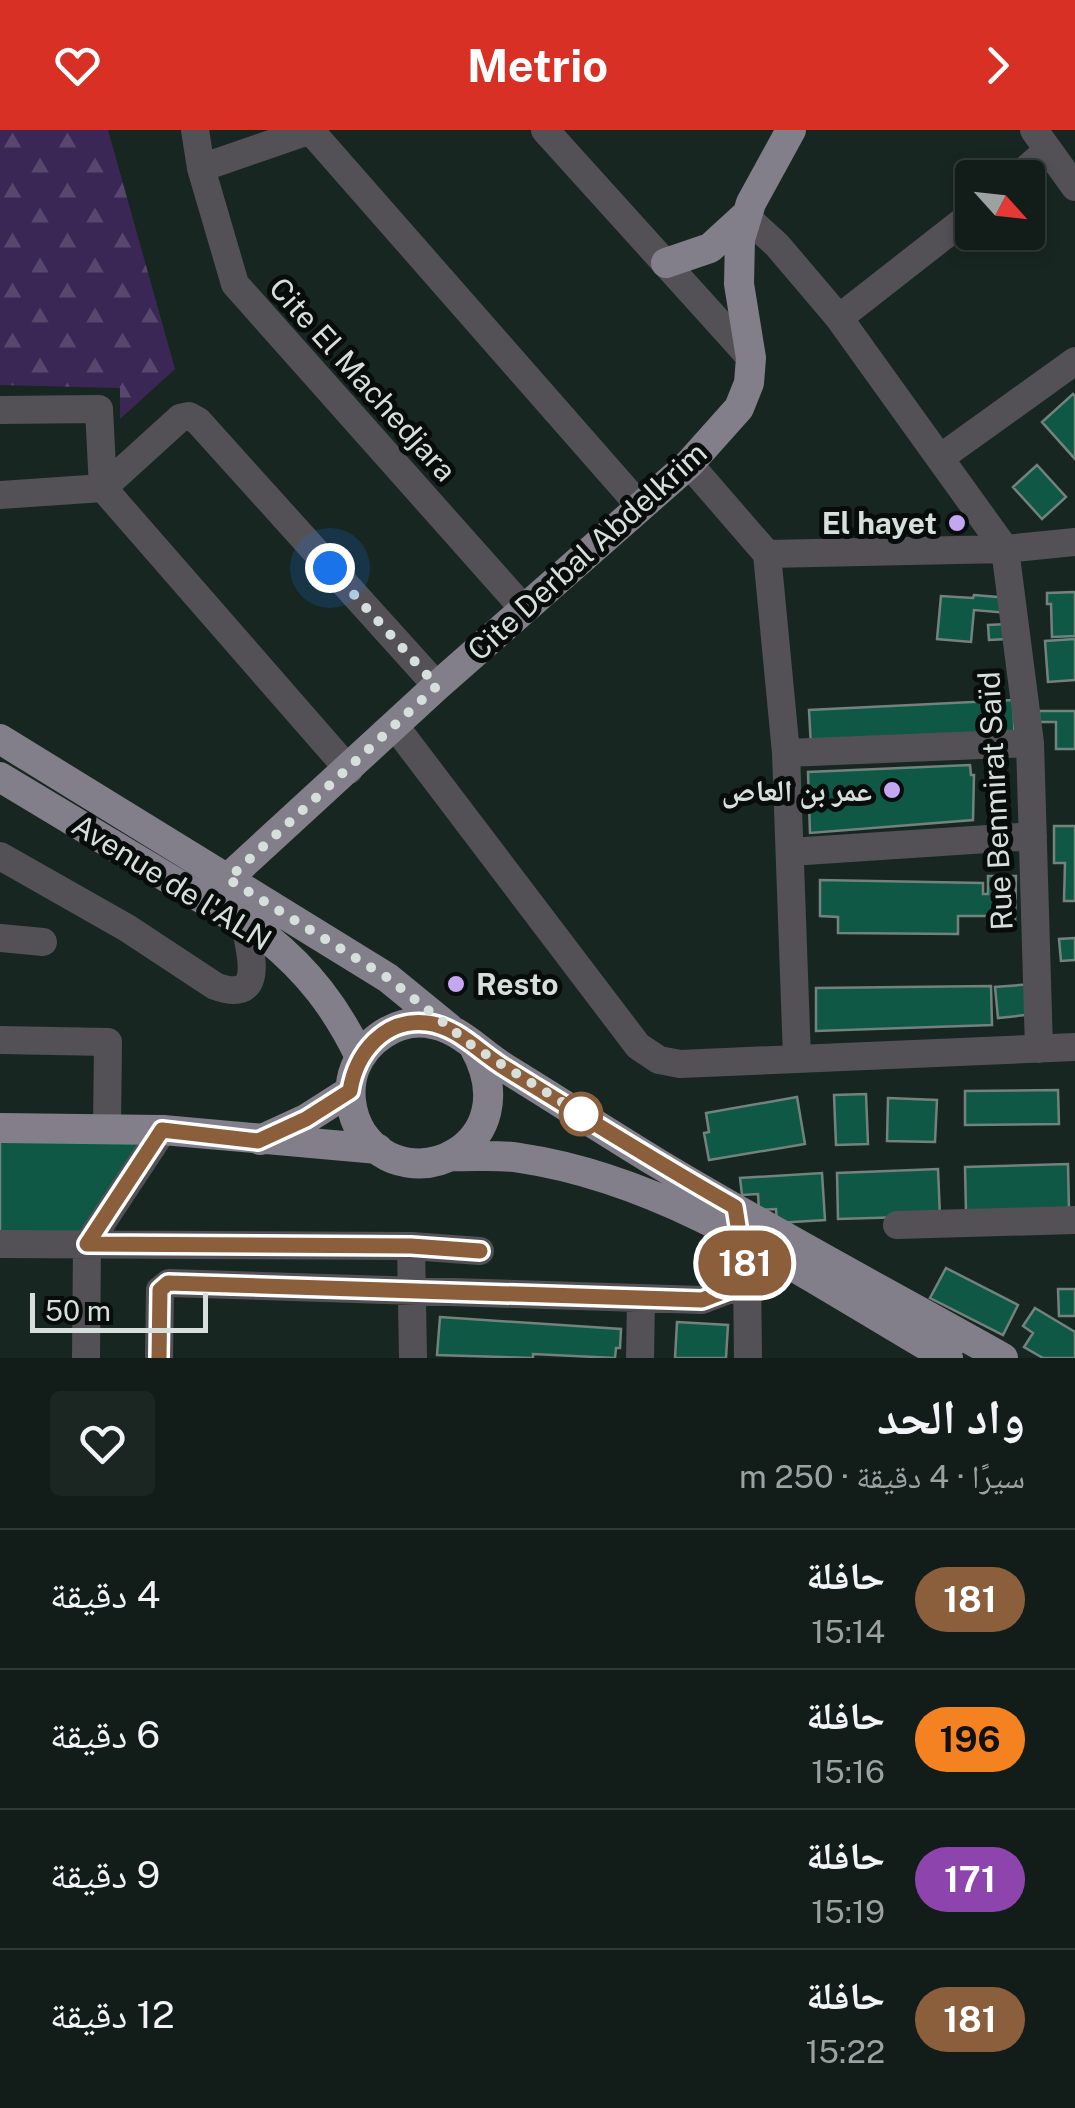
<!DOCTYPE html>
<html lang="ar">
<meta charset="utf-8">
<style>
body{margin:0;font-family:"Public Sans","Noto Naskh Arabic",sans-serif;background:#1b2522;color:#f1f3f6;direction:rtl;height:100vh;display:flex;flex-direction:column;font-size:38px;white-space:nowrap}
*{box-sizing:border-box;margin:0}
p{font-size:32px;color:#9ca1a2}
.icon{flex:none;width:55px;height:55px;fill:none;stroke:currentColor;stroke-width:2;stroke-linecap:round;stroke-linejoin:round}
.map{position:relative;height:1228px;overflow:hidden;direction:ltr}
.side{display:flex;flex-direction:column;background:#121c19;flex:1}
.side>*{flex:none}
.badge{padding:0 20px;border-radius:32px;font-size:35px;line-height:65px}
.needle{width:65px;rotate:117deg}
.controls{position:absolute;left:955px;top:30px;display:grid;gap:20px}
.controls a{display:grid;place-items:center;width:90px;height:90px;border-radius:10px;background:#121c19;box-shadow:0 5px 15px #0003,0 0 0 2px #313a38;font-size:50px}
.scale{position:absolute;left:30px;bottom:25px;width:178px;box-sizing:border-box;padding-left:10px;border:5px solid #d7dfdc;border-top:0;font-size:28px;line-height:35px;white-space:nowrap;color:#d7dfdc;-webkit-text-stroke:8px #080d0b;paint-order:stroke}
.you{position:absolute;width:50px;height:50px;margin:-25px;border:8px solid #fff;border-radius:50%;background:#1a73e8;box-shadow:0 0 0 15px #1a73e833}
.map>.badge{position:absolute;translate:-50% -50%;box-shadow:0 0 0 5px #fff}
.round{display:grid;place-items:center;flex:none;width:105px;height:105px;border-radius:10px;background:#1b2522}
.head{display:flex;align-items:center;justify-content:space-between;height:170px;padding:0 50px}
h1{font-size:48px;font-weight:700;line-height:75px}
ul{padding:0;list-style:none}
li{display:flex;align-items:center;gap:30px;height:140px;padding:0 50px;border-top:2px solid #313a38}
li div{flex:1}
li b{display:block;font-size:38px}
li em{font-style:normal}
li .badge{min-width:110px;font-weight:700;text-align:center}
header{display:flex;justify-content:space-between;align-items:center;height:130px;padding:0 50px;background:#d93025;color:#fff;font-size:45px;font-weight:700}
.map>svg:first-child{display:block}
.forest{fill:url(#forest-firs)}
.building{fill:#0e5845;stroke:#73827d;stroke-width:2.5}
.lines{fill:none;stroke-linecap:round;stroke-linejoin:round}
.minor{stroke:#535156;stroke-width:28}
.major{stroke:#837f8a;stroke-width:30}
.line-casing{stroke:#fff;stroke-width:22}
.line{stroke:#8b5e3c;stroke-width:15}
.walk{stroke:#d7dfdc;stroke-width:10;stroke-dasharray:0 18}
.poi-dot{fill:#c4a7f1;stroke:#080d0b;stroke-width:4}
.stop-dot{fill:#fff;stroke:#8b5e3c;stroke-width:5}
.labels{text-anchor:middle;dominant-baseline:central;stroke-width:10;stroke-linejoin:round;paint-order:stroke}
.street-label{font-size:30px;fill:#d7dfdc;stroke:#080d0b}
.poi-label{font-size:30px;font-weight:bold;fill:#d7dfdc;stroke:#080d0b;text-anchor:end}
</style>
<header><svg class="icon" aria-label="forward" viewBox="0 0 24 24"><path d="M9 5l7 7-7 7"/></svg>Metrio<svg class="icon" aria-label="heart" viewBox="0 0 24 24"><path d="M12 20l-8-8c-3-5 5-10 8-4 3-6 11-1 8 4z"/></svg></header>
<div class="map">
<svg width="1075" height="1228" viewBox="0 0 1075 1228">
<defs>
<pattern id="forest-firs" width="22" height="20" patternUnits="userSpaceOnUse" patternTransform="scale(2.5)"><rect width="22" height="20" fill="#3b2756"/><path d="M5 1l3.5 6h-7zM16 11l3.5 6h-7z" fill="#57466e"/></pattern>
</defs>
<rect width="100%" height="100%" fill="#182621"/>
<path class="forest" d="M0,0H108L175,239L120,289V258L0,255Z"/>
<path class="building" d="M1073,264L1075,266V329L1042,292Z
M1037,335L1066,367L1042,389L1013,357Z
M1075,462V506L1052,507L1051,474H1047V463Z
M974,465L1009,468L1008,483L974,480L971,512L937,509L941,466L973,468Z
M1007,494L1008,509L989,510L988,495Z
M1075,509V550L1048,552L1045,511Z
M1013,570L1015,614L811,617L809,580Z
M1039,581H1075V619H1056V592H1039Z
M970,635L971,645H974L973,690L810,703L808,642Z
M1054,696H1075V771H1064L1065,733H1054Z
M988,746H1016L1015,795L987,794V786H958V804L838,803V787L820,786V750L983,753V764H988Z
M1075,808V830L1061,831L1059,809Z
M1033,854L1036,884L998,888L995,857Z
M991,856L992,895L816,901V858Z
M1058,960L1059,994L965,995V961Z
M866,964L868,1014L836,1015L834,965Z
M797,967L805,1014L709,1030L704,1003L709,1002L706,983Z
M888,968L937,970L935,1012L887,1011Z
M0,1010H147L83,1108L0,1106Z
M1068,1034L1069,1080L966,1083L965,1037Z
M938,1039L940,1086L838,1089L837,1043Z
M822,1043L825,1090L777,1093L776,1079L759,1080L758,1064L742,1065L740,1048Z
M946,1138L1018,1175L1003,1205L930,1168Z
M1058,1159H1075V1186H1059Z
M1035,1178L1075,1202V1228H1043L1024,1217L1033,1203L1023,1196Z
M440,1187L621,1199L620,1218H616L615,1228L533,1224V1228L437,1225Z
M677,1192L728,1195L726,1228H675Z"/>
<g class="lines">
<path class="minor" d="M195,0L201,38L235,154L523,478
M310,0L639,375
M545,0L751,228
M1034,0L1075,57
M201,38L311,0
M1016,48L1048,20
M745,86L777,115L839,188L1005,419L1030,613L1039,919
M839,188L972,84
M0,280L99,279L103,358L0,365
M940,328L1075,231
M689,334L767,424
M767,424L786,623L797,928
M767,424L1005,419L1075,412
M395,596L638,916L659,930L680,934L1075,917
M786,623L1030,613
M349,640L103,358L180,288L189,286L198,291L437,556
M790,722L1033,706
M0,726L127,798L215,856C266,875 251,824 245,795
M0,808L43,812
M0,910L108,912L107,998
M737,1090L747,1141L748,1228
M897,1095L1075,1090
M0,1114L411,1116L480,1121
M411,1116L413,1228
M86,1228L87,1115L163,1000
M159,1228L160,1160L169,1153L702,1170L747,1153
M640,1228L641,1169"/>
<path class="major" d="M666,133L710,118L745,86
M0,609L388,848L448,897
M0,647L266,807C308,841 336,877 360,927
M215,777L227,749L437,556L689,334L739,278L749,253L751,228L739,154L740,109L751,73L791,0
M474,917C529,1015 409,1072 362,1003C350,984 347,958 355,938C366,910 397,889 427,893C458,896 480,923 505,938C557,970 608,1003 659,1034C772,1102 889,1164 1003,1228
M0,998L163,1000L378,1019
M260,1010L306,989L350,961
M451,1026C473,1027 498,1024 520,1028C676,1051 813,1151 948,1228"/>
</g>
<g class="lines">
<defs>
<path id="line" d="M159,1228L160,1160L168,1153L702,1170L747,1153L735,1077C657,1033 581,985 505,938C480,923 457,896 427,893C384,888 356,923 350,961L306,989L258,1011L162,1000L87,1114L411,1116L480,1121"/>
</defs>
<use href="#line" class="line-casing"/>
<use href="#line" class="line"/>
<path class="walk" d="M330,438L437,556L228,749L388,848L474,917L581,984"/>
</g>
<g class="poi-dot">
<circle cx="957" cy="393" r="10"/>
<circle cx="892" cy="660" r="10"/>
<circle cx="456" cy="854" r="10"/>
</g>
<circle class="stop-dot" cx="581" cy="984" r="20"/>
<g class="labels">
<g class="street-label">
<text transform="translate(363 249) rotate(48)">Cite El Machedjara</text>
<text transform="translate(587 421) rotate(-42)">Cite Derbal Abdelkrim</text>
<text transform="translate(995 671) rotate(-93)">Rue Benmirat Saïd</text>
<text transform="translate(172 752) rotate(32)">Avenue de l'ALN</text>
</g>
<g class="poi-label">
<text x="937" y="393">El hayet</text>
<text x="872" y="660">عمر بن العاص</text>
<text x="476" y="854" text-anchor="start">Resto</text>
</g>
</g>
</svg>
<div class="controls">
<a><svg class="needle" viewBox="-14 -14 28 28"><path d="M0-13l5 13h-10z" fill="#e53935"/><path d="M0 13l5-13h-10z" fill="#9ca1a2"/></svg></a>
</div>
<div class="scale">50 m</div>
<div class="you" style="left:330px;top:438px"></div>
<b class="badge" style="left:745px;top:1133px;background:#8b5e3c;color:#fff">181</b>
</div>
<section class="side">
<div class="head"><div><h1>واد الحد</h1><p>سيرًا · 4 دقيقة · 250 m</p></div><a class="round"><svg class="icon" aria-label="heart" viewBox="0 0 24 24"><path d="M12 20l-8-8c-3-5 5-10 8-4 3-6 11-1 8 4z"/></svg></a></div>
<ul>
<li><span class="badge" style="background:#8b5e3c;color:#fff">181</span><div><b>حافلة</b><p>15:14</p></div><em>4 دقيقة</em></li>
<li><span class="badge" style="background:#f58220;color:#111">196</span><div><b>حافلة</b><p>15:16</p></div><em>6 دقيقة</em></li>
<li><span class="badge" style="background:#8e44ad;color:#fff">171</span><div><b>حافلة</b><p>15:19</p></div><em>9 دقيقة</em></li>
<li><span class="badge" style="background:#8b5e3c;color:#fff">181</span><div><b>حافلة</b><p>15:22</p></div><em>12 دقيقة</em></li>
</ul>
</section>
